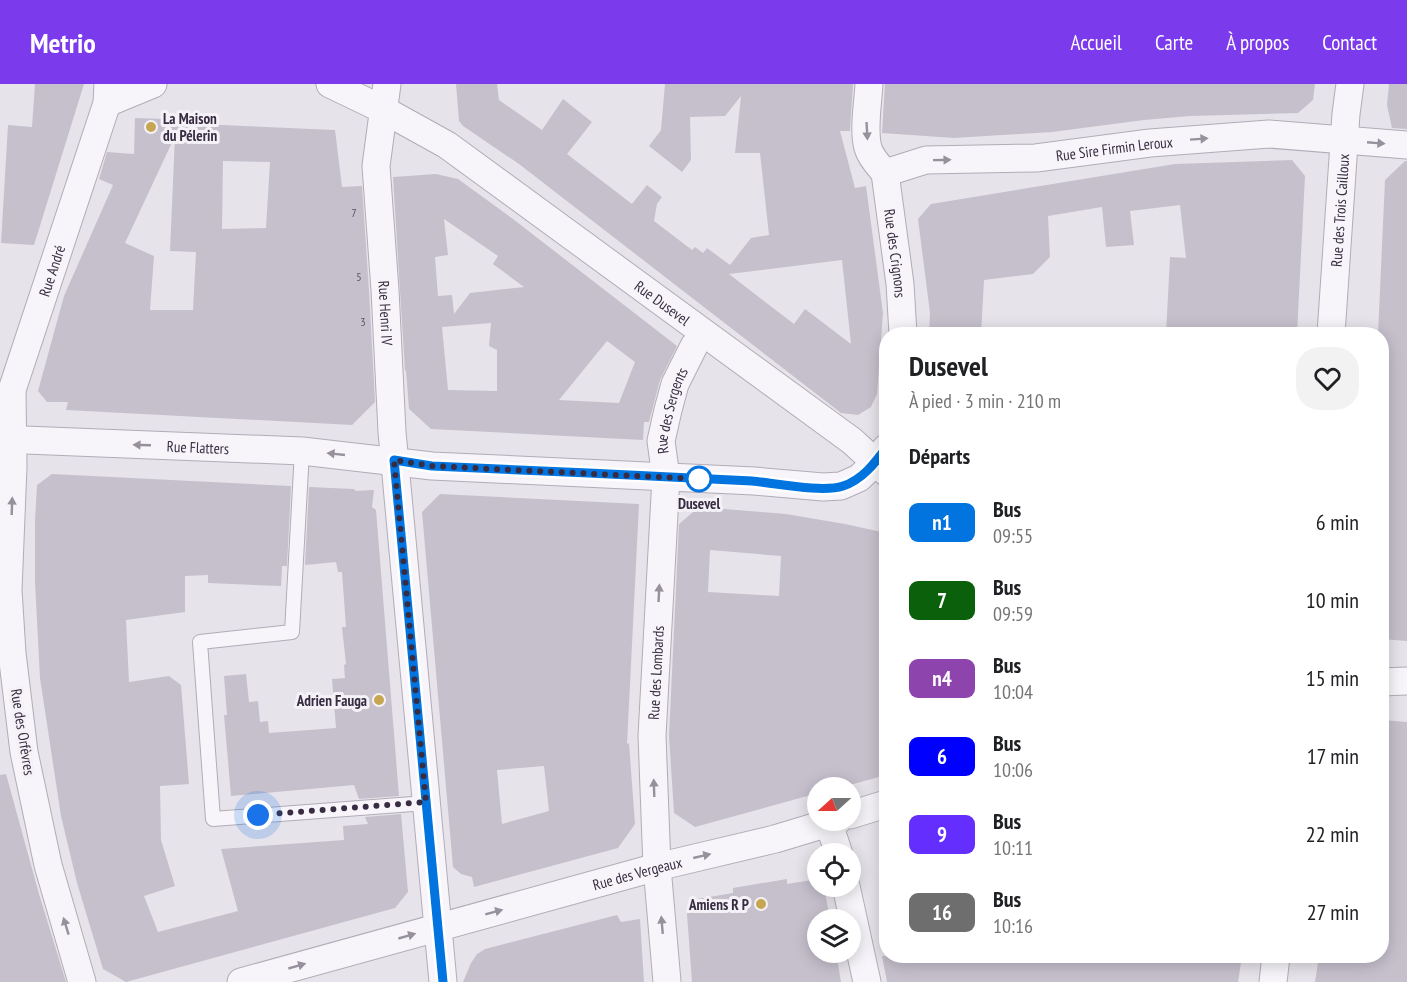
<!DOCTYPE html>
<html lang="fr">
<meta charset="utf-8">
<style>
body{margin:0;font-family:"PT Sans Narrow",sans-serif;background:#f2f2f2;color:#202124;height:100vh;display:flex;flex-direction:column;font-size:22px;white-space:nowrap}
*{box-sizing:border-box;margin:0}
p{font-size:20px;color:#757577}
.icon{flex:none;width:33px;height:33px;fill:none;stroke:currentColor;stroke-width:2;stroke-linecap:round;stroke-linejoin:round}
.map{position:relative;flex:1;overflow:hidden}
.sheet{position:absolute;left:879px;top:243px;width:510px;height:636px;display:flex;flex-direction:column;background:#fff;border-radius:24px;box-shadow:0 3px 15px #0003}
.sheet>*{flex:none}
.badge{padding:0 12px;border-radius:9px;font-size:21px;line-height:39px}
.needle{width:39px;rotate:249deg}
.fabs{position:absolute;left:807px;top:693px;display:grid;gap:12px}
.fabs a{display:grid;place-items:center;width:54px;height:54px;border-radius:50%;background:#fff;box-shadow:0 3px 15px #0003;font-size:30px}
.you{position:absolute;width:30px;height:30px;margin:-15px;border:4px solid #fff;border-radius:50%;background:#1a73e8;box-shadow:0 0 0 9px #1a73e833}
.map>.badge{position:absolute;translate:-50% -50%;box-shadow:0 0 0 3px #fff}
h2{padding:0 30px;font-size:22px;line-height:54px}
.round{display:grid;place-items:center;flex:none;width:63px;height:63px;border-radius:24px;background:#f2f2f2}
.head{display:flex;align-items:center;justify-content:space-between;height:102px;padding:0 30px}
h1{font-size:28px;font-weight:700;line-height:45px}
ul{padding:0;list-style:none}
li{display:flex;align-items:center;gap:18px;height:78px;padding:0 30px}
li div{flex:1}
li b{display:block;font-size:22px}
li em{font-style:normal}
li .badge{min-width:66px;font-weight:700;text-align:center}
header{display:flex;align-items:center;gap:36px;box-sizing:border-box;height:84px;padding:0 30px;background:#7c3aed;color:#fff}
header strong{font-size:28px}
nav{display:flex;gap:33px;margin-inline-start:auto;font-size:21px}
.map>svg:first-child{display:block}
.building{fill:#c6c0cd;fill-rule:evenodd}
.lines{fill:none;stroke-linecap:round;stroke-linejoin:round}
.lane-casing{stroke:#b2acb7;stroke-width:16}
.street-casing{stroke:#b2acb7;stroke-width:29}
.lane{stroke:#f7f5f9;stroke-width:14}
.street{stroke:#f7f5f9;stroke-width:27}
.oneway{fill:#97909d}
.line-casing{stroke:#fff;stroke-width:14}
.line{stroke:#0174df;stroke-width:9}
.walk{stroke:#372c41;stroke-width:6;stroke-dasharray:0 10.8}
.poi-dot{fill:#c6a651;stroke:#f5f2f7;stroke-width:2}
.stop-dot{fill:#fff;stroke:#0174df;stroke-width:3}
.labels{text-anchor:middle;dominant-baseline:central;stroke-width:6;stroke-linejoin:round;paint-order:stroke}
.number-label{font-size:12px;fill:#5b5164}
.poi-label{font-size:15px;font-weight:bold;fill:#372c41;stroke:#f5f2f7;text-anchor:end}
.street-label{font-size:15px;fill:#372c41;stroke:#f5f2f7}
.stop-label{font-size:15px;font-weight:bold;fill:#372c41;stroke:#f5f2f7}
</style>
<header>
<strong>Metrio</strong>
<nav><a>Accueil</a><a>Carte</a><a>À propos</a><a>Contact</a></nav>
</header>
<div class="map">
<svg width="1407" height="898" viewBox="0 0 1407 898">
<rect width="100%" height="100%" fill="#e6e3ea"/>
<path class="building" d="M35,0H84L34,161L1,159L8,41L32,43Z
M456,0H497L499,16L542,46L563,15L592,38L567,70L632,120L647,101L662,113L657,120L654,137L692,166L695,163L703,169L707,164L730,181L751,154L769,151L760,69H735L741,12L725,32L690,33L691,76L682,88L649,62L661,46L665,0H853L850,47H840L855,104L866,102L883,229L877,310L871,323L858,331L841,329L519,80L463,42L459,37ZM842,176L851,260L805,225L794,240L729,190Z
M885,0H1315L1313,16L1298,29L1190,32L1144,36L1052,48L954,54L882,49Z
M1389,0H1407V45L1392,44L1387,21Z
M135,34L165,35L175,36V39L335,46L342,103L362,102L369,207L375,318L352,341L66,326L68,318H47L38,307L64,212L113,101L99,95L107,68L134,70ZM175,52L170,167L196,168L193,226H150L154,172L125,159ZM223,77L270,78L266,144L222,145Z
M1292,76L1305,92L1297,250H1166L1170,173L1186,174L1180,121L1130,127L1134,161L1106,163L1102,123L1048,132L1050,173L1033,190L984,196L981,250H929L930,229L918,135L931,120L1175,80Z
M1405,77H1407V557L1382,555V250H1378L1385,96Z
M436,90L458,95L513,135L677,262L660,296L649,338H644L643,356L431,345L409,325L406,286L405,287L393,93ZM444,135L498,172L493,180L524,203L470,209L454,230L452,211L438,212L435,173L448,171ZM491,239L489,262L497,266V307L448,306L442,243ZM607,257L635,278L619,319L559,316Z
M52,390L291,402L287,482H282L281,502L208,499V491L185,492V528L126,536L129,598L169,592L181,601L189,700L160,702L161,756L175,802L144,812L158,848L238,827L221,765L344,756L343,742L368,740L365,733L401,730L408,808L395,824L126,898L103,885L77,799L61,732L40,594L35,498V437L37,401Z
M309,403L354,405L356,407L374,406L372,423L376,426L399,712L359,715L354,701L231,712L224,631H227L224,592L246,590L249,618L258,617L260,638L268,637L269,649L336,644L332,595L345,594L344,581L346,580L342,543H346L342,488H338L336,478L305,481Z
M440,410L639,420L627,660L629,659L635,740L618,764L474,803L472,793L461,790L453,783L422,428ZM544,682L549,727L502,740L497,686Z
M699,423L786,430L845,440L886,449V691L839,704H818V709L695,743L674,729L669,652L679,440ZM710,466L781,472L779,512L708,508Z
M1382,636L1407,638V898H1315L1319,872H1382Z
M6,690L39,810L66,898H0V691Z
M787,795V800L818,795V802H824L830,836H818V868H836L841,898H692L687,830L697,815L733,809V804Z
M617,831L621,838L640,835L644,898H463L471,879L477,870L485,865Z
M882,872H1242L1238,898H887Z"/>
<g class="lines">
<defs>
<path id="lane" d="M302,367L292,548L200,558L213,735L426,719"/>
<g id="street">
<path id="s1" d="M330,0L382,25L447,61L852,357L886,388"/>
<path id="s2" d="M387,0L376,82L385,206L392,348L443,898"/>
<path d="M869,0C868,19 863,46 868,64C871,74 879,82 885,89"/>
<path d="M107,19L153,0"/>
<path id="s3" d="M885,89L926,76L1036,74L1150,59L1269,50L1407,61"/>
<path id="s4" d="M885,89L900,200L903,250"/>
<path id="s5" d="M1331,250L1346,30L1350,0"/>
<path id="s6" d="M0,355L302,367L432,382L754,397L823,403L841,402L859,394L876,378L886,364"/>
<path d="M1382,598L1407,597"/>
<path d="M850,731L886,720"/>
<path d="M829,740L839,770"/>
<path d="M846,802L867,898"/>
<path id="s7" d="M82,898L48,781L24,668L12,569L8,506L13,383L12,306L107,19L108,0"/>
<path id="s8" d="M241,898L657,783L775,755L838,736"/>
<path id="s9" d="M667,898L657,783L652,652L666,393L661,357L668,326L675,300L694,262"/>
<path d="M1273,898L1276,872"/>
</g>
</defs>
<use href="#lane" class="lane-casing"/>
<use href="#street" class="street-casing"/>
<use href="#lane" class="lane"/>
<use href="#street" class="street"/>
</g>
<defs><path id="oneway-solid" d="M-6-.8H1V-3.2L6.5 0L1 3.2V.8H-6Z" transform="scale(1.5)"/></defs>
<g class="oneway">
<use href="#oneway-solid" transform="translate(867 47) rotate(87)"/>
<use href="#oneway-solid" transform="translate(1199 55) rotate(-4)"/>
<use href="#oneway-solid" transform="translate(1376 59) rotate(5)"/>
<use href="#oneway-solid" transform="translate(942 76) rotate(-1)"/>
<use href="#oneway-solid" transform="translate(142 361) rotate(-178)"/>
<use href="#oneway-solid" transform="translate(336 370) rotate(-174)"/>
<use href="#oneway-solid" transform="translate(12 422) rotate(-88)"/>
<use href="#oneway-solid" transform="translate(659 509) rotate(-87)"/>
<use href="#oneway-solid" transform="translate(654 704) rotate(-92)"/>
<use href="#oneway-solid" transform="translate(702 772) rotate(-13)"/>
<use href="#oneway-solid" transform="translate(494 828) rotate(-15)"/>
<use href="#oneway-solid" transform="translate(662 841) rotate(-95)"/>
<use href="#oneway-solid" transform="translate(66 842) rotate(-107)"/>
<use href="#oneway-solid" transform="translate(407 852) rotate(-16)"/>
<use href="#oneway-solid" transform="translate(297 882) rotate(-16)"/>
</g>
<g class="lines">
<defs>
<path id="line" d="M443,898L394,376L432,382C539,387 645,391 752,397C775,399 822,409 843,402C862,396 875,379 886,364"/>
</defs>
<use href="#line" class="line-casing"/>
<use href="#line" class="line"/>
<path class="walk" d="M258,731L426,718L394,376L432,382L699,395"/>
</g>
<g class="poi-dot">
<circle cx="151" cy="43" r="6"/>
<circle cx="379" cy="616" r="6"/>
<circle cx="761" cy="820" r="6"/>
</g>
<circle class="stop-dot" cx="699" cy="395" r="12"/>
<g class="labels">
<g class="number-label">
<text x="354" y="128">7</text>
<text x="359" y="192">5</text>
<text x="363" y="237">3</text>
</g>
<g class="poi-label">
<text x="163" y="34" text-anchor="start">La Maison<tspan x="163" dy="17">du Pélerin</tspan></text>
<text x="367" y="616">Adrien Fauga</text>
<text x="749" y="820">Amiens R P</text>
</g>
<g class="street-label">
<text stroke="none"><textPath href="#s3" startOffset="232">Rue Sire Firmin Leroux</textPath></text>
<text stroke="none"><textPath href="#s5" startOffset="124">Rue des Trois Cailloux</textPath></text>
<text stroke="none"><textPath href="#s4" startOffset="81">Rue des Crignons</textPath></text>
<text stroke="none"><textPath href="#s7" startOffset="726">Rue André</textPath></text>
<text stroke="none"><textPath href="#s1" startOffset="399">Rue Dusevel</textPath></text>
<text stroke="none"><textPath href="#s2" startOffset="230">Rue Henri IV</textPath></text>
<text stroke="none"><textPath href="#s9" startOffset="574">Rue des Sergents</textPath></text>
<text stroke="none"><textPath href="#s6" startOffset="198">Rue Flatters</textPath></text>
<text stroke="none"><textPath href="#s9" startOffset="310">Rue des Lombards</textPath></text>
<text transform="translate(23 648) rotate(81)">Rue des Orfèvres</text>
<text stroke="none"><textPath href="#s8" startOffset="411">Rue des Vergeaux</textPath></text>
</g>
<g class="stop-label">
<text x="699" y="419">Dusevel</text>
</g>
</g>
</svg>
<div class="fabs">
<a><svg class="needle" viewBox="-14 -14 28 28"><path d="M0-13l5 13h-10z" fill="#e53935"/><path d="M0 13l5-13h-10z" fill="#757577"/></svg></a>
<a><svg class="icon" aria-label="locate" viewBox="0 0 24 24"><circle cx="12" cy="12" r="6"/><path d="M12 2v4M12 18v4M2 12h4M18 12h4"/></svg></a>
<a><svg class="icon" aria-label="layers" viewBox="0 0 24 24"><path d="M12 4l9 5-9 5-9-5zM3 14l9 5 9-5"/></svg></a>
</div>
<div class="you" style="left:258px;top:731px"></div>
<section class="sheet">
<div class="head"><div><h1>Dusevel</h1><p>À pied · 3 min · 210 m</p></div><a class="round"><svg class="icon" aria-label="heart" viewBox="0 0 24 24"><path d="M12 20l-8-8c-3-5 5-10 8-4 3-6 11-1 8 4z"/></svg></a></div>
<h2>Départs</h2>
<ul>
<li><span class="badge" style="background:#0174df;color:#fff">n1</span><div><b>Bus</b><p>09:55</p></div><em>6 min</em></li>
<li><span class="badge" style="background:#0b610b;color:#fff">7</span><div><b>Bus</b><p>09:59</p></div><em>10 min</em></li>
<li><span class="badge" style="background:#8e44ad;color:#fff">n4</span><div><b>Bus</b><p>10:04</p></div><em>15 min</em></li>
<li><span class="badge" style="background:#00f;color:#fff">6</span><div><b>Bus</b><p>10:06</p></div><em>17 min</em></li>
<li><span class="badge" style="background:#642efe;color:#fff">9</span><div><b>Bus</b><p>10:11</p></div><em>22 min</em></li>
<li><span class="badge" style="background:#6e6e6e;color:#fff">16</span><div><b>Bus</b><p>10:16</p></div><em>27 min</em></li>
</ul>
</section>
</div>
